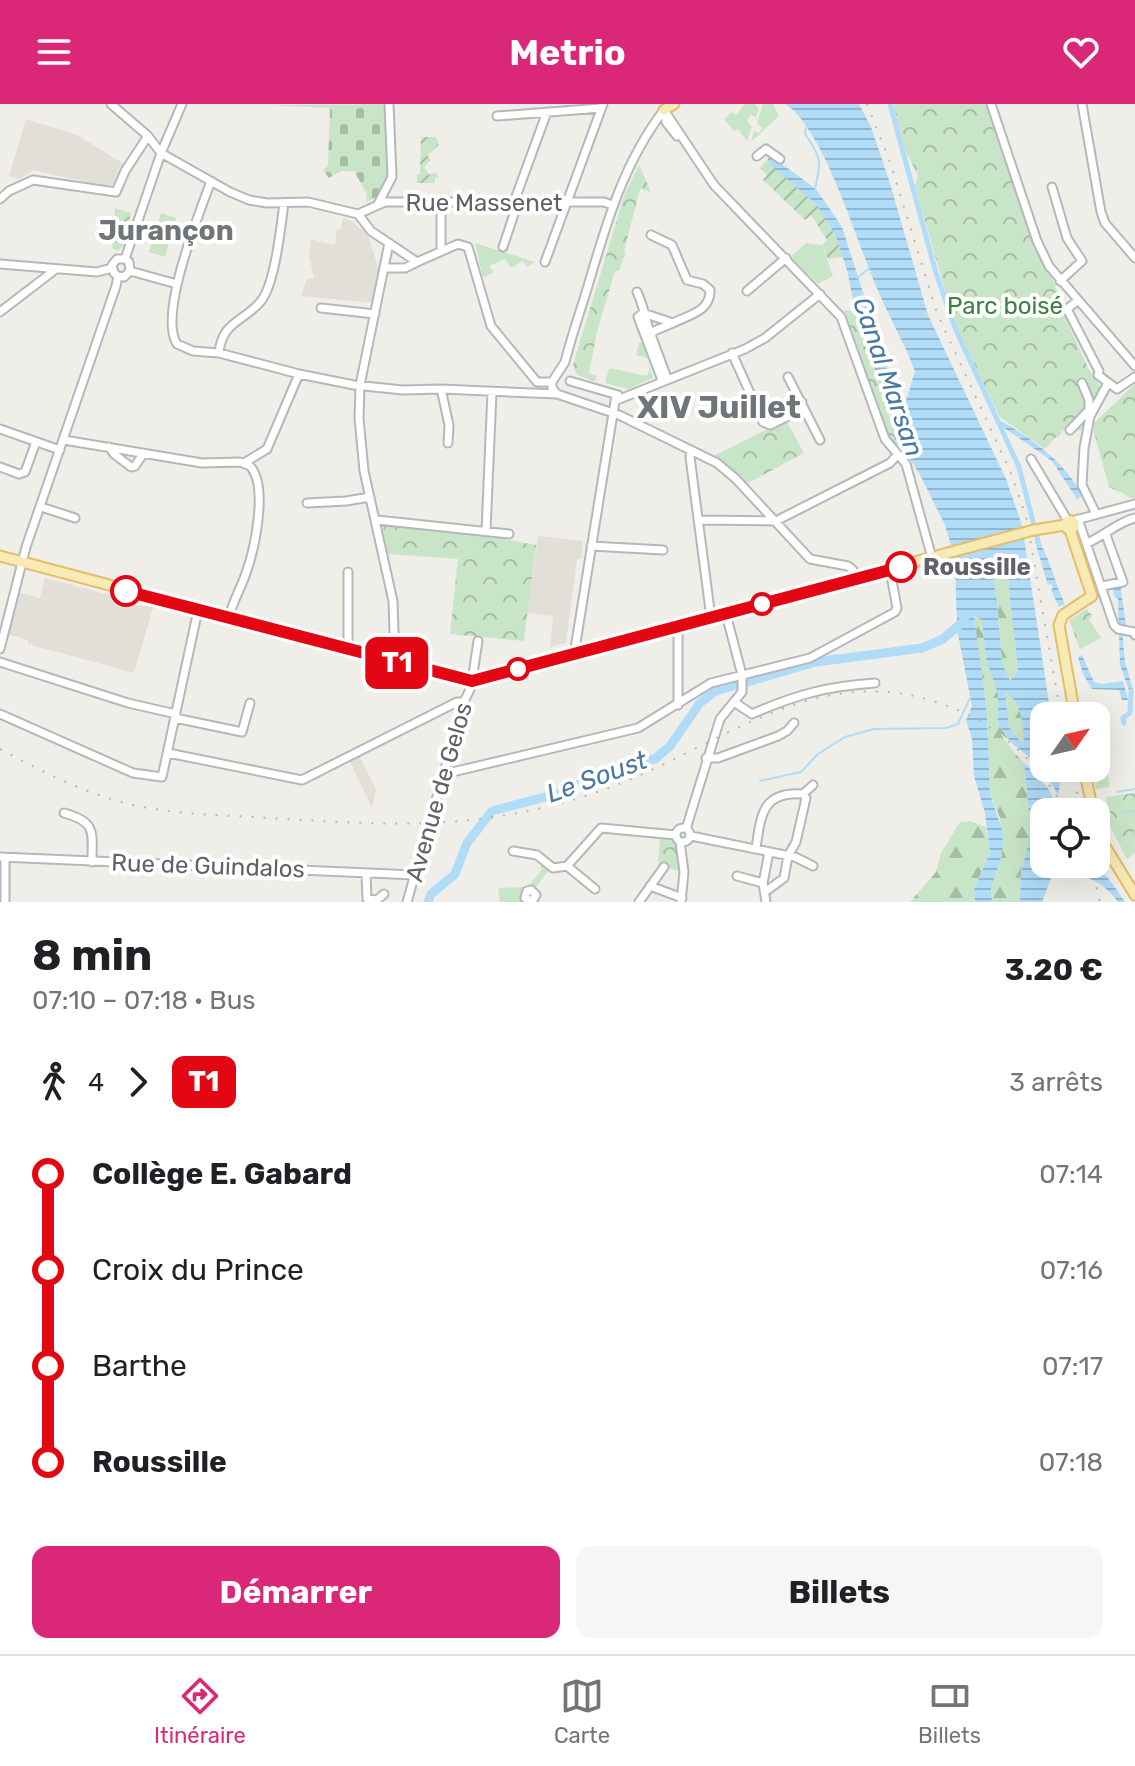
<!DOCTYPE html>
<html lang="fr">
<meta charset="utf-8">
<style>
body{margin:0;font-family:Rubik,sans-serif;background:#f6f6f6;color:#202124;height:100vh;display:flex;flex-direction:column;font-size:30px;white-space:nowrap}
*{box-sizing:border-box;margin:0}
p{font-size:26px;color:#757577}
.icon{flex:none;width:44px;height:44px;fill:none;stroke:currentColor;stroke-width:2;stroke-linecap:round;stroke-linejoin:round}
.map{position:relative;height:798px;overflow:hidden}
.drawer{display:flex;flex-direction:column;background:#fff;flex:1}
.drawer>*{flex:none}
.badge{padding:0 16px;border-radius:12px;font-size:28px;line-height:52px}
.needle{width:52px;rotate:56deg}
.tools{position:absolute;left:1030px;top:598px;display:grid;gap:16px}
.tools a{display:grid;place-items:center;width:80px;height:80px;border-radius:16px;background:#fff;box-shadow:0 8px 32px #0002;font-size:40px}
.map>.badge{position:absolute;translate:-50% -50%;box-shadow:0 0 0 4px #fff}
.legs{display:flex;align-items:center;gap:12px;height:88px;padding:0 32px;font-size:26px}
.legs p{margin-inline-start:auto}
.head{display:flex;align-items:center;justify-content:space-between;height:136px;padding:0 32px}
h1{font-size:44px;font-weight:700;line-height:60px}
.action{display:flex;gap:16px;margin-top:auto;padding:16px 32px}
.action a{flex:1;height:92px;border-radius:16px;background:#db2777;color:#fff;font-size:32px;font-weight:700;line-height:92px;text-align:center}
.action a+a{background:#f6f6f6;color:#202124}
ul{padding:0 32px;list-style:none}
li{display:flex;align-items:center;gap:28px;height:96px;font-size:30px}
li i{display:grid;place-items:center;width:12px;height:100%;margin:0 10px;background:currentColor}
li i::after{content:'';width:20px;height:20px;margin:-10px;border:6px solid;border-radius:50%;background:#fff}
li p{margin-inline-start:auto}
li:first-child i{background:linear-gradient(#0000 50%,currentColor 0)}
li:last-child i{background:linear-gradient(currentColor 50%,#0000 0)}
header{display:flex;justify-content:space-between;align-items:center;height:104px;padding:0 32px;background:#db2777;color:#fff;font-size:36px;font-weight:700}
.dock{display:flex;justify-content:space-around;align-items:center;height:112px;border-top:2px solid #e0e0e0;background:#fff;font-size:22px;color:#757577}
.dock a{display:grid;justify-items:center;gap:4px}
.dock .selected{color:#db2777}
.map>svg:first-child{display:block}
.education{fill:#e2dfd9}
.grass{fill:#c9e5c7}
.forest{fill:url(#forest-firs)}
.cemetery{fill:url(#cemetery-stones)}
.park{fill:url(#park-crowns)}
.garden{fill:url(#garden-furrows)}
.water{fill:url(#water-rules);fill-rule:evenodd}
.pier{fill:#f0eee8}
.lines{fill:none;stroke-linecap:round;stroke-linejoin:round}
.stream{stroke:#b0dcf8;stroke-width:2}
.canal{stroke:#b0dcf8;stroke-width:5}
.river{stroke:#b0dcf8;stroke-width:9}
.minor-casing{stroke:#b5b8bb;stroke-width:11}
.major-casing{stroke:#e5bd6b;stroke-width:13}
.minor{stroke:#fff;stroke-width:7}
.major{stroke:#f8eab5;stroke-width:9}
.rail{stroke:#b5b6b7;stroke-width:2;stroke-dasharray:2 10;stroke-linecap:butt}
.major-bridge-casing{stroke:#e5bd6b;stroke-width:13;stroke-linecap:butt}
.major-bridge{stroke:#f8eab5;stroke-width:9}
.line-1-casing{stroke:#fff;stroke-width:18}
.line-1{stroke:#e30613;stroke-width:12}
.stop-1-dot{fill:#fff;stroke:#e30613;stroke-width:4}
.labels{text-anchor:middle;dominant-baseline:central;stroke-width:8;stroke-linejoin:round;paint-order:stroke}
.street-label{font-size:24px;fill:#5f6367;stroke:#fff}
.park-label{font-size:24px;fill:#3d803d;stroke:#fff}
.stop-label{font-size:24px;font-weight:bold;fill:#5f6367;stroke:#fff;text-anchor:start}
.water-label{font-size:26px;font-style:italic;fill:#4979a1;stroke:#fff}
.quarter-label{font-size:28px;font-weight:bold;fill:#707578;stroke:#fff}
.district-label{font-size:32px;font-weight:bold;fill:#707578;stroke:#fff}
</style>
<header><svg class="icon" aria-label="menu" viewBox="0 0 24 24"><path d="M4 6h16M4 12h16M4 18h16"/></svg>Metrio<svg class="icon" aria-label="heart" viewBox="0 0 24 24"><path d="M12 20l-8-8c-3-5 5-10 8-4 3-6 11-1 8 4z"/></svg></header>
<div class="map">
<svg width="1135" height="798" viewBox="0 0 1135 798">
<defs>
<pattern id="forest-firs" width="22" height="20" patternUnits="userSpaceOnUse" patternTransform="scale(2)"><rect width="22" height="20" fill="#c9e5c7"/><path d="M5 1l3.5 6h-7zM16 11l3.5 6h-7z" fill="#a6bda5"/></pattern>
<pattern id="cemetery-stones" width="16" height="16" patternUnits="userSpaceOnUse" patternTransform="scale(2)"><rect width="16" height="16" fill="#c9e5c7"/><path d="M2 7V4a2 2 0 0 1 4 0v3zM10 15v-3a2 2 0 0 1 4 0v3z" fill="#a6bda5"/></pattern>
<pattern id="park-crowns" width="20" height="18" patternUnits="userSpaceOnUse" patternTransform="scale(2)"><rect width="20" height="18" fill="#c9e5c7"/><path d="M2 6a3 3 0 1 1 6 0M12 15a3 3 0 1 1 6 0" fill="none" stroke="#a6bda5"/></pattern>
<pattern id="garden-furrows" width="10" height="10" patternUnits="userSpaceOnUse" patternTransform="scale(2)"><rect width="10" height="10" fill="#c9e5c7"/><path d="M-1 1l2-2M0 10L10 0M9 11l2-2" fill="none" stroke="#a6bda5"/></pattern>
<pattern id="water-rules" width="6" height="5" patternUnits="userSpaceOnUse" patternTransform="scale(2)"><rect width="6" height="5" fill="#b0dcf8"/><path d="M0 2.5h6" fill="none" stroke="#92b6cd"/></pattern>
</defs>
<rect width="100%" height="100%" fill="#f0eee8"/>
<path class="education" d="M26,15L77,31L124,60L118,66L114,79L109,83L33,66L20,75L9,72Z
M343,114L352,117L368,131L380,170L374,199L301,192L307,175L314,174L309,152L311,135L335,141L337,125H341Z
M538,432L583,437L581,455H577L566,539L550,543L553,512L527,509Z
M45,474L136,498L135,501L153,503L134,569L28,540V536L7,530L18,488L40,494Z
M359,651L376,685L372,704L349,656Z"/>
<path class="grass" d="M745,0H755L759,5L756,13L750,11L747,17L752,23L747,37L738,25L734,27L724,15L732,8L736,11Z
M763,0H773L779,12L751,38L754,27L759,29L762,24L757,19Z
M161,109L176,114L165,153L149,148Z
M475,139L535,158L527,163L523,157L511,164L505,155L489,162L493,168L483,174Z
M806,139L822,141L833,172L818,180L791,153Z
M643,238L653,274L628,285L605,279L609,264L647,272L650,263L647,254L636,251L639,239Z
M1096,634L1105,655L1110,683L1096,685L1092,664H1096Z
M543,759L550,765L534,785H527V798H500L498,784L528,783L542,765L540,763Z"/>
<path class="forest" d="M988,450L1008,465C1009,499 1015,532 1018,566L1010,578L1002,559L997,497Z
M973,512L982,516L986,555L998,590V619L1024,658L1031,730L1021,767L1020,798H992L991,784L1002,751L1000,714L990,690L987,609Z
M1005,588C1020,595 1027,626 1023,641L1009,623Z
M970,717L986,723L990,748L974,786L975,798H910L936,768L941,749L960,718Z"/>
<path class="cemetery" d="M387,0V75L376,94L366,98L367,90L354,67H341L329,74L323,66L328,62L330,4L265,1Z"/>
<path class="park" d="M893,0H985L1035,146L1054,178L1068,220L1088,264L1101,284L1085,326L1062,327L1059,333H1056L1045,345L1000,313L985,283L959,227L946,190L915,82L918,71L905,46Z
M639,61L651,88L640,85L624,147L626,148L619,167H615L597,228L589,269L597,272L595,277L577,271L573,261L624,92Z
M115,104L131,109L123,143L117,147L112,144Z
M844,206L855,208L901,347L892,340Z
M1135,280V394L1134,395L1109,383L1092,321Z
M786,316L804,349L746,380L715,351Z
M386,420L464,428L536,441L524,537L450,530L458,455L388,450L383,425Z
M1087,505L1092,512L1089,515L1101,534L1080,545L1069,516Z
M1135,689V749L1127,755L1110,722L1106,693Z
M660,732L672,735L676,742L679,767L658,761Z"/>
<path class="garden" d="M421,33H436L439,41L427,51L431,56L424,63L429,71L436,68L439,74H435V79H417V71L420,70Z
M767,56L816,100L835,130L843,153L828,155L822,141L827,136L811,111L805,116L763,76L767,71L760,64Z"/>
<path class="water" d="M785,0H859L871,23L889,76L928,211L1006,375L1022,421L1051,612H1044V664H1058L1060,677L1057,708H1044V760C1094,760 1097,755 1125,798H1118C1102,775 1080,768 1053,769L1042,798H1020L1021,768L1031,730L1024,658L998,619V590L986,555L982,516L974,512L987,609L990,690L1003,728L1002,751L991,784L992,798H975L974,786L990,748L985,709L974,672L972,635L966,616L972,602L957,525L955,454L945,421L920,371L900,339L856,210L847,166L835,130L816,100L773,63L767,56L771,52L816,85L842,123L901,307C907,298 911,279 915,267C904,238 888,211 876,182C857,139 824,24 785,0ZM989,451L1008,465C1009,499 1015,532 1018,566L1010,577L1002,559L997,497ZM1005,588C1020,595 1026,625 1023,641L1009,623Z
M1001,317C1036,337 1063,357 1083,392L1077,395L1052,357L1000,321Z
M1038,436C1051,456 1054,478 1065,500L1059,503L1051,486L1053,484L1051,480L1048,481L1035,438Z
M1120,479L1126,522L1122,523L1125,558L1134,589L1131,592L1120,561L1118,495L1115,493L1112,482Z
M1082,551L1094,578L1102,580L1123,577L1128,596H1122L1119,586L1092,585L1083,570L1078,553Z"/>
<path class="pier" d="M1000,629L1030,654L1051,679L1062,697L1061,708L1047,683L1012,646Z"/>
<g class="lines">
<path class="stream" d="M806,24L805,30C822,53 821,58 815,85
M857,174L871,163
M760,677L801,668L818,650L845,633L874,625L946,624L958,620L970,594
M1117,688L1135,685
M1124,708L1135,707
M1132,729L1135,728"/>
<path class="canal" d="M890,0L936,169L955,224L1019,363L1039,441
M1124,619L1123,614L1130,609L1131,587"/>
<path class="river" d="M428,798L431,790L455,770L467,739L492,707L560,689L622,660L655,655L670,642L700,599L716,587L816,558L922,544L943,535L965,516"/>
<defs>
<path id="minor" d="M111,0L148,32L161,49L230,88L249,96L267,99L308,98L358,110L371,127L417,158L458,140L468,143L491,222L537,278H552
M991,0L1037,137L1049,162L1135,262
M1082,0L1101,108L1105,119L1135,154
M664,6C625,57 608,114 590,175C582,203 572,230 565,258L552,278V284L557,290L619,311L717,359L736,375L810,455L848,462L853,466L856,474
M664,6L714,81L841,213L885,335L906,360L932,454
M665,9L666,18L677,32
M497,12L601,4
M757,52L766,45L780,55
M211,77C199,110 158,211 177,240L193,247L219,249L299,270L354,281L403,286L441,285L557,290
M1052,83L1067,134L1082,157L1060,177
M0,95L9,87L33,76L116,88L125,67L148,32
M514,98L547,8
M378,100L392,73L389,0
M358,110L385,98H604L612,101
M651,131L672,141L687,176L703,180L710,186C711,207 689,211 673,219
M389,139L360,281L359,314L364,367L393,497L395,558
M503,143L518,98
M441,146V99
M545,158L603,0
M0,160L97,168L112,164
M384,164H405L417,158
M130,167L177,180
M118,172L124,173L130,167L129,158L125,155L161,49L182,0
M747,187L786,154
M637,188C644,202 645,216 651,231
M1077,197L1067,205L1099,267L1098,271L1117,285L1135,273
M321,204L375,210
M0,208L56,165
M219,249C222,217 244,218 261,197C275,180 281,122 284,99
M732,249L763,318
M788,273L820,336
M662,276L638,213L643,209L673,219L654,227L651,231L667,274
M570,277L618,291
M441,285L449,321L448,339
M617,296L745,245L765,234L820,190
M763,318L770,321L804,304
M763,318L802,298
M0,325L60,346
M1070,326L1089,306V296L1082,279
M64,336L202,359L240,358L250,362C269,383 254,448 245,472C240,486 232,499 229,514
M109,343L114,350L131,363L135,362L143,350
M691,346L690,353L711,514
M1031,355L1068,417
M244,359L267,345L299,270
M0,363L19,370L25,368L36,338
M307,399L346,397L370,393
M41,403L75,414
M1096,410L1082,381L1084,344L1090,312L1108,279
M1078,415L1114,521L1118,525L1134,528L1135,531
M377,416L509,430
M698,416L776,417L890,359L897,351
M1076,416L1135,400
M486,427L492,288
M1087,439C1104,432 1118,418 1135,414
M591,442L663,446
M1102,482L1123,478L1106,431
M0,545L26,443L116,182L118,172L114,169L112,161L117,155H125
M348,546V468
M574,551L616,291
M0,558L128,599L176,610
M734,598L752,610C795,591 828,582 875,579
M678,601V522
M0,610L133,669L162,673L198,506
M175,614L242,628L250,599
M168,649L302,676L457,598H464
M706,654H718L778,632L787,627L794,619
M444,670L638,624L711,579L810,554L895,508L897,504L890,466
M803,690L813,681
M64,709C97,718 92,728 92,758
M676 731a7 7 0 1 1 14 0a7 7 0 1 1-14 0Z
M686,725L720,615L742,588V571L726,510
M691,732L795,753L813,762
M680,738L684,768L681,798
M756,744C761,711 762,687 803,690L806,694L796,738L788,752L784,774L765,788
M513,747L537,751L553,764L567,762L595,785
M0,753L415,771
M5,753V798
M567,762L601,724L676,731
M366,769L367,795L377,796L384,790
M737,772L763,779
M650,782L682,794
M531,797L525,794L527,787L531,786L536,791L532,798
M407,798L464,598L471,583L478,537
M639,798L664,763
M766,798L763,779L769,748"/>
<path id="major" d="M664,6L674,0
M1065.5 421a4.5 4.5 0 1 1 9 0a4.5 4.5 0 1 1-9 0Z
M1034,426L1065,421
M1070,426L1092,492L1063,511L1059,521L1075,612
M0,452L472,577L955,447
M1084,664L1093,708
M1096,722L1100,734L1135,791"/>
</defs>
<use href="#minor" class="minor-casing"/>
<use href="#major" class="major-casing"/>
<use href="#minor" class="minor"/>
<use href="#major" class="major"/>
<path class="rail" d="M867,0L890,58L937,209L1010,367L1026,412L1061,612
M0,645C39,666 78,686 121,698C170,711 221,711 271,714C352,719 432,725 512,710C558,702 603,688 645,669C752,620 842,552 964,609C1008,630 1043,665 1066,708
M1073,664L1080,708
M1091,760L1100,798"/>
<defs>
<path id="major-bridge" d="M955,447L1034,426"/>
</defs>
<use href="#major-bridge" class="major-bridge-casing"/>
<use href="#major-bridge" class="major-bridge"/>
</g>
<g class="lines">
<defs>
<path id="line-1" d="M126,487L472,577L901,463"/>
</defs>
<use href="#line-1" class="line-1-casing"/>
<use href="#line-1" class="line-1"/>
</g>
<g class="stop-1-dot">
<circle cx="901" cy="463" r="14"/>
<circle cx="126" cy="487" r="14"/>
<circle cx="762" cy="500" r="10"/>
<circle cx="518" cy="565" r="10"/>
</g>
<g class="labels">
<g class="street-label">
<text x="484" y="99">Rue Massenet</text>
<text transform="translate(439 688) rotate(-74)">Avenue de Gelos</text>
<text transform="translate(208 762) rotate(2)">Rue de Guindalos</text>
</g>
<g class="park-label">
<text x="1005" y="202">Parc boisé</text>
</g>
<g class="stop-label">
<text x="923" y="463">Roussille</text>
</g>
<g class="water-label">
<text transform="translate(888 273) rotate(71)">Canal Marsan</text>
<text transform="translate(597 673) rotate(-20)">Le Soust</text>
</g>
<g class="quarter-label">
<text x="166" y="126">Jurançon</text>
</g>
<g class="district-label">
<text x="719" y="303">XIV Juillet</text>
</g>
</g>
</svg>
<div class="tools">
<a><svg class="needle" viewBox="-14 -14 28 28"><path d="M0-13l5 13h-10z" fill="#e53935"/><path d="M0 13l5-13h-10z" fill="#757577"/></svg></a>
<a><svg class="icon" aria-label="locate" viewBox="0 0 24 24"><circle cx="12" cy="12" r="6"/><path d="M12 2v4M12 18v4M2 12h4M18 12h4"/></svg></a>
</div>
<b class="badge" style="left:397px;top:559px;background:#e30613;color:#fff">T1</b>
</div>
<section class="drawer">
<div class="head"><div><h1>8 min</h1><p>07:10 – 07:18 · Bus</p></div><b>3.20 €</b></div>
<div class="legs"><svg class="icon" aria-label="walk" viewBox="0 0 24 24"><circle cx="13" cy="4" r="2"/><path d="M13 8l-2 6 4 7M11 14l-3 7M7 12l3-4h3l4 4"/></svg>4<svg class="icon" aria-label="forward" viewBox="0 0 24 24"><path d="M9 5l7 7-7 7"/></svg><b class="badge" style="background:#e30613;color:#fff">T1</b><p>3 arrêts</p></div>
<ul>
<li><i style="color:#e30613"></i><b>Collège E. Gabard</b><p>07:14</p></li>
<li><i style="color:#e30613"></i><span>Croix du Prince</span><p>07:16</p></li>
<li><i style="color:#e30613"></i><span>Barthe</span><p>07:17</p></li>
<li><i style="color:#e30613"></i><b>Roussille</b><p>07:18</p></li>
</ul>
<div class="action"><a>Démarrer</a><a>Billets</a></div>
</section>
<nav class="dock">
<a class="selected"><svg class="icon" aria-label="directions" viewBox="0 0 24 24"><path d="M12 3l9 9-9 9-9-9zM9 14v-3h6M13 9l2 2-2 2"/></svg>Itinéraire</a>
<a><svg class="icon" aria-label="map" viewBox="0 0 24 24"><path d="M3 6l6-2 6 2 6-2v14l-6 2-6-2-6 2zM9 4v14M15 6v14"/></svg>Carte</a>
<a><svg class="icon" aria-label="tickets" viewBox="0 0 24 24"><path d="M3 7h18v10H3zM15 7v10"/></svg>Billets</a>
</nav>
